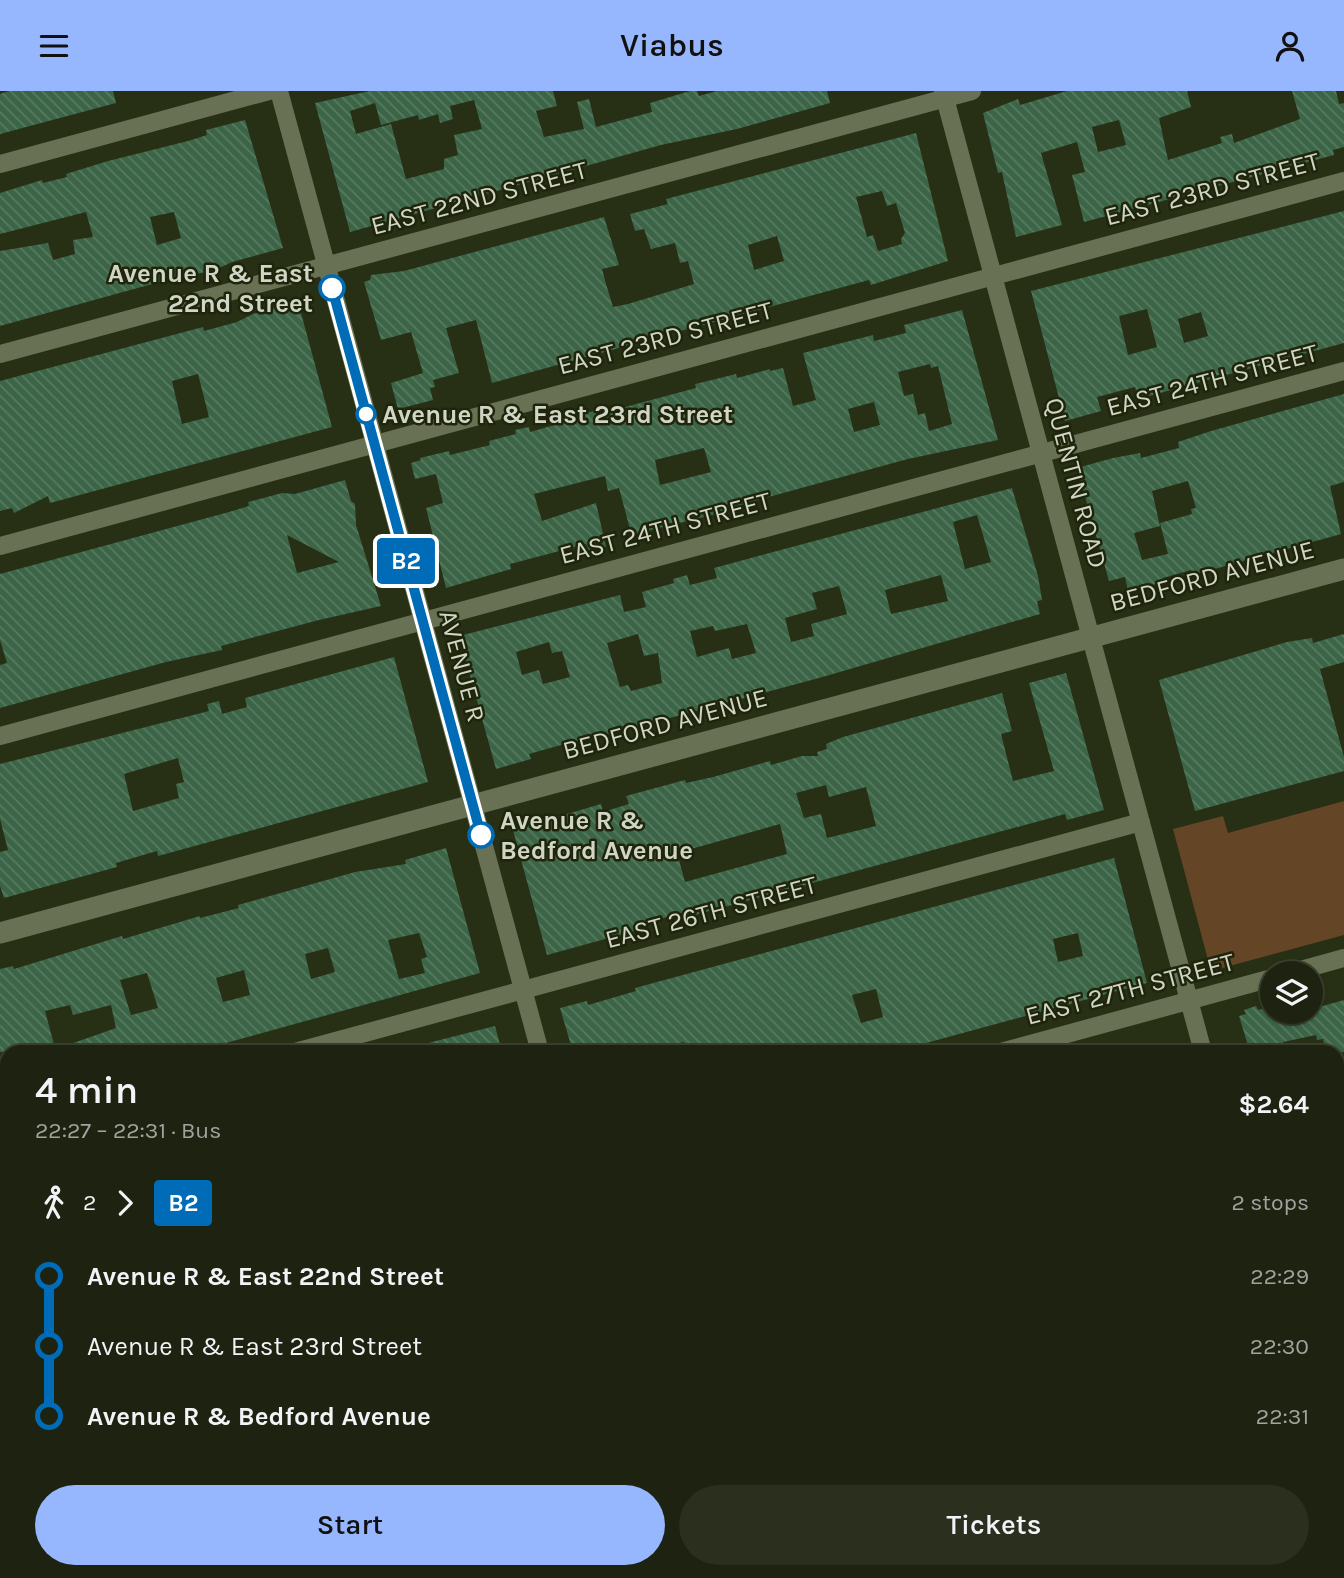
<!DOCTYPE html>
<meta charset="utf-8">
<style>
body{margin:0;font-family:Karla,sans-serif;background:#2a2f1e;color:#f1f3f6;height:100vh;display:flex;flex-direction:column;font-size:26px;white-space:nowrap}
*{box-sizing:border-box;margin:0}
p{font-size:23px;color:#a0a49f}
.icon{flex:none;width:38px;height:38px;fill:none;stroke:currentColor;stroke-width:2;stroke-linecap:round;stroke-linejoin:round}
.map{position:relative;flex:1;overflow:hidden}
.sheet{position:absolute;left:0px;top:954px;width:1344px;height:534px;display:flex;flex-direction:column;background:#1d2310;border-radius:21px 21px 0 0;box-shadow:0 2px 5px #0004,0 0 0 2px #3b4030}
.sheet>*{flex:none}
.badge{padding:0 14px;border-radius:5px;font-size:24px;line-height:46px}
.buttons{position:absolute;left:1260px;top:870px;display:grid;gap:14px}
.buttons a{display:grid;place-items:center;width:63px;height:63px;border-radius:50%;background:#1d2310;box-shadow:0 2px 5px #0004,0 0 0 2px #3b4030;font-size:35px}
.map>.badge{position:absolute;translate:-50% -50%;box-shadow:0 0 0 4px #fff}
.legs{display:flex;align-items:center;gap:10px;height:77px;padding:0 35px;font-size:23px}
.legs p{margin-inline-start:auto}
.headline{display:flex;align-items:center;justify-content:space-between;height:119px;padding:0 35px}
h1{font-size:38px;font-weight:600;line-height:52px}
.button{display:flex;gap:14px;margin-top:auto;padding:14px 35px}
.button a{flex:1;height:80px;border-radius:42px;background:#96b6fd;color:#111;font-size:28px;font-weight:600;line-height:80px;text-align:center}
.button a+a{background:#2a2f1e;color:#f1f3f6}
ul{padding:0 35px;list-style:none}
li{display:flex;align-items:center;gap:24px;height:70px;font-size:26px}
li i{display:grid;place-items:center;width:10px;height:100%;margin:0 9px;background:currentColor}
li i::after{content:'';width:18px;height:18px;margin:-9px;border:5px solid;border-radius:50%;background:#1d2310}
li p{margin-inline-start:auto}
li:first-child i{background:linear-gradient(#0000 50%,currentColor 0)}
li:last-child i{background:linear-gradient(currentColor 50%,#0000 0)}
header{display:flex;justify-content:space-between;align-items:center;height:91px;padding:0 35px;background:#96b6fd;color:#111;font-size:32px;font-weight:600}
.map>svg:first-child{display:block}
.garden{fill:#644525}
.building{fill:url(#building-back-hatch);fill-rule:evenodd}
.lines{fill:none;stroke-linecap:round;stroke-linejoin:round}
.lane{stroke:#687154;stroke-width:9}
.street{stroke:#687154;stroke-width:18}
.secondary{stroke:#687154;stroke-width:21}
.line-1-casing{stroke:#fff;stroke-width:16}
.line-1{stroke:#006cb7;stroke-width:10}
.stop-1-dot{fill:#fff;stroke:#006cb7;stroke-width:3.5}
.labels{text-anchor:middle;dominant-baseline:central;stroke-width:5;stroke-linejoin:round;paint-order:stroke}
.street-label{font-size:26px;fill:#d0d5c5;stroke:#1e250b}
.stop-label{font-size:26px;font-weight:bold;fill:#d0d5c5;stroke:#1e250b;text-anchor:start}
</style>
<header><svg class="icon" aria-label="menu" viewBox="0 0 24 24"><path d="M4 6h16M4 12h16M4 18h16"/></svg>Viabus<svg class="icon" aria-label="person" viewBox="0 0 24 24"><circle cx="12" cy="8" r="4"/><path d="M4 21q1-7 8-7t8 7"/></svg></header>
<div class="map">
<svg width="1344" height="1487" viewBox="0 0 1344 1487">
<defs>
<pattern id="building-back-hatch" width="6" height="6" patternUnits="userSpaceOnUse" patternTransform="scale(1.75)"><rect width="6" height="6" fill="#3c6547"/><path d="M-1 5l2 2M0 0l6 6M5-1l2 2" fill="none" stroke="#577a60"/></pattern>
</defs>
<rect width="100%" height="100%" fill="#272f15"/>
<path class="garden" d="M1344,710V844L1211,880L1173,738L1223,725L1228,742Z"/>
<path class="building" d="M9,0H113L116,12L0,43V3Z
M370,0H553L557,15L536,20L544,46L584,38L577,11L589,8L596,36L652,21L650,12L690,0H697L699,5L717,0H827L830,12L737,38L661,54L350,141L315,12ZM474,9L482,38L454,44L458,64L444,68V78L406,88L391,33L356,43L350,20L375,12L381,34L418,24L419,29L438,23L440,32L453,28L450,15Z
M1067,0H1187L1191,16L1159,27L1168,69L1222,52L1220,46L1232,43L1234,52L1300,28L1292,0H1336L1339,13L1344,12V56L1333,59L1334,64L1084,131L1072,84L1085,81L1077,51L1041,62L1062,134L1016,146L1002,81L998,82L983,22L1018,8L1020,14ZM1119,29L1126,54L1098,61L1092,36Z
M245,29L283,157L232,171L215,179L163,190L0,235V160L48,152L53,169L75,163L73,149L93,146L86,121L0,143V102L42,89L43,92L67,86L66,83L108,70L188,50L207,44L206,39ZM174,121L181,147L157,154L150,126Z
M916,42L948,170L871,194L869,189L673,242L672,238L638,247L639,251L605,261L492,292L476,229L446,237L459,282L433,289L435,296L430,297L433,309L398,318L391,292L423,282L411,241L381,249L364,191L370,189L371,184L404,180L604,126L619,174L602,178L606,193L613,216L628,213L694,193L688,170L680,172L675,152L651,158L644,138L635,140L630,123L668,113L666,108ZM882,100L887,115L896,112L905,142L901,148L902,153L878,160L873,144L867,146L856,106ZM777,145L784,170L754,179L748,154Z
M1344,120V252L1138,308L1135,296L1097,306L1101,320L1065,330L1031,200ZM1147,218L1157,256L1128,264L1119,225ZM1201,221L1208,245L1184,252L1178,228Z
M298,211L332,336L50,412L48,405L14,422L12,417L0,420V290L203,236L204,240L237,231L253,223ZM198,283L209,326L182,333L172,290Z
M962,219L998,349L908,368L754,410L728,420L635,443L633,437L630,438L619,397L608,400L605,385L534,403L542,430L596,412L606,456L589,460L586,453L510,473L511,478L446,497L426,417L443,412L436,383L415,388L411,372L421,369L420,367L449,360L450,364L490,354L489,350L516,343L515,339L529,336L530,341L565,331L564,327L585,322L613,316L614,319L696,297L695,293L712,289L736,283L737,287L770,278V280L783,277L793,315L816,309L803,262L873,244L874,250L906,242L904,234ZM930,273L931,277L938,275L952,333L929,340L925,322L918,324L913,303L904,305L898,281ZM874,311L880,334L854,341L848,318ZM704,357L711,381L660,394L655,369Z
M1344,303V391L1330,395L1341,443L1193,484L1191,479L1163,487L1164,491L1128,500L1125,486L1109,490L1077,377L1113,367L1140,362L1141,367L1179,357L1178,351L1211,340ZM1188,390L1196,417L1191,418L1192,423L1160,432L1168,463L1142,469L1134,442L1160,435L1152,400Z
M345,389L351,410L355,413L356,434L381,515L319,529L221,555L222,559L166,571L0,617V574L7,572L0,549V483L229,421L249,415L248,411L282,402L295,403ZM287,444L339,471L297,482Z
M1012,397L1038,485L1042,509L1037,510L1040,523L819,587L599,646L568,652L529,663L531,668L496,678L459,545L620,504L624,521L646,516L642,501L674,492L673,488L687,484L690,494L717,487L714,477ZM977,424L991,471L965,478L953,431ZM941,484L948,510L891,523L885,499ZM839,495L847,523L811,533L814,545L791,551L785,527L817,518L812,502ZM747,533L756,562L732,568L729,557L697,566L690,540L713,535L715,540ZM638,543L644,565L658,562L662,592L631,600L628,594L620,596L607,552ZM549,551L552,562L562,560L570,586L543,593L539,579L522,584L516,561Z
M1344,543V571L1320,578L1344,666V680L1195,720L1159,589L1287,551L1312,547L1313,552Z
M394,566L428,691L158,765L157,760L116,772L117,776L4,807L0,795V761L8,759L0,728V673L209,620L207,613L219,610L222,623L247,616L245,607ZM178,667L184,691L176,693L179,707L133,720L124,683Z
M1066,582L1104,719L1067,729L1065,723L684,827L683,822L652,830L637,835L638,839L547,864L513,739L601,713L603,721L629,713L626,705L685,689L686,692L713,686L770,670L771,674L802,665H818L817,661L827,658L826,653L843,646L1002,602L1012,640L1001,643L1013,690L1054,680L1029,592ZM826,694L829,706L866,696L876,735L827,747L821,723L804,727L796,702ZM780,733L787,763L685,791L677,762Z
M446,757L480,882L193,961H60L59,957L116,937L111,914L73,924L70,914L45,920L56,961H0V878L13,875L14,878L122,845L123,848L200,825V827L239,817L238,814L355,781L406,773L405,769ZM419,842L427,866L421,868L425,882L399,888L388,849ZM328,857L335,881L311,888L305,863ZM244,879L250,904L223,911L216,887ZM147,882L158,917L131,924L120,889Z
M1114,767L1147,892L893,961H685L684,951L654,958L655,961H573L560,917L587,910L588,914L636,900L635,897ZM1078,842L1083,865L1058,871L1053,848ZM876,898L883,926L861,932L852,904Z
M1344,909V961H1326L1323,948L1317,949L1316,944L1283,951L1284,954L1276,956L1277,961H1250L1239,925L1246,923L1244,919L1256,915L1258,919L1265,917L1268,926L1289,920H1313L1312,918Z
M495,935L502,961H415L414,957L432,951Z"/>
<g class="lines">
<path class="lane" d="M877,1487L901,1480"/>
<path class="street" d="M279,0L540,961
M943,0L1203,961
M0,73L269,0
M0,263L972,0
M0,455L1344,90
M0,645L1344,280
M1290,882L1344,867
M295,961L1141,731
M1001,961L1272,887
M0,1041L7,1039
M1337,1060L1344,1058
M0,1232L7,1230
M1337,1251L1344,1249
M0,1282L7,1308
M0,1423L7,1421
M54,1480L55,1487
M681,1480L683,1487
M465,1487L489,1480"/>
<path class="secondary" d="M0,842L1344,478
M1337,1463L1344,1461
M1237,1487L1264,1480"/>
</g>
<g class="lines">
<defs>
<path id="line-1" d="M332,197L481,744"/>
</defs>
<use href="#line-1" class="line-1-casing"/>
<use href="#line-1" class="line-1"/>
</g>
<g class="stop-1-dot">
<circle cx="332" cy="197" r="12"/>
<circle cx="366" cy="323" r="9"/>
<circle cx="481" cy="744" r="12"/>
</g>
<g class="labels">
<g class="street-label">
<text transform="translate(1212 98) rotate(-15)">EAST 23RD STREET</text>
<text transform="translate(479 107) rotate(-15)">EAST 22ND STREET</text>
<text transform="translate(665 247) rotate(-15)">EAST 23RD STREET</text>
<text transform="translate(1212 289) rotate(-15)">EAST 24TH STREET</text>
<text transform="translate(1076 392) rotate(75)">QUENTIN ROAD</text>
<text transform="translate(665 437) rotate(-15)">EAST 24TH STREET</text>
<text transform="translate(1212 485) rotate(-15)">BEDFORD AVENUE</text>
<text transform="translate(462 575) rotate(75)">AVENUE R</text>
<text transform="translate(665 633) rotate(-15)">BEDFORD AVENUE</text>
<text transform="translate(711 821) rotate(-15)">EAST 26TH STREET</text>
<text transform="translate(1130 898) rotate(-15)">EAST 27TH STREET</text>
</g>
<g class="stop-label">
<text x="313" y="182" text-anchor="end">Avenue R &amp; East<tspan x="313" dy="30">22nd Street</tspan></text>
<text x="382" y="323">Avenue R &amp; East 23rd Street</text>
<text x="500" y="729">Avenue R &amp;<tspan x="500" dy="30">Bedford Avenue</tspan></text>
</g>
</g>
</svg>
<div class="buttons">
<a><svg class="icon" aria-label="layers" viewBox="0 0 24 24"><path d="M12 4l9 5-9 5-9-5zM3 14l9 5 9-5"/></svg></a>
</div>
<b class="badge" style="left:406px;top:470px;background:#006cb7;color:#fff">B2</b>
<section class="sheet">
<div class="headline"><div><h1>4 min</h1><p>22:27 – 22:31 · Bus</p></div><b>$2.64</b></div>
<div class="legs"><svg class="icon" aria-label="walk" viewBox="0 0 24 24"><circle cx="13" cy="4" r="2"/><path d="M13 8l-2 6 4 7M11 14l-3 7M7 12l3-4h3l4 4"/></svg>2<svg class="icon" aria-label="forward" viewBox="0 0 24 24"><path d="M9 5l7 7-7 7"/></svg><b class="badge" style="background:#006cb7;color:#fff">B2</b><p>2 stops</p></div>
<ul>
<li><i style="color:#006cb7"></i><b>Avenue R &amp; East 22nd Street</b><p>22:29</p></li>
<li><i style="color:#006cb7"></i><span>Avenue R &amp; East 23rd Street</span><p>22:30</p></li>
<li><i style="color:#006cb7"></i><b>Avenue R &amp; Bedford Avenue</b><p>22:31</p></li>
</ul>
<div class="button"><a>Start</a><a>Tickets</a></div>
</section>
</div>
